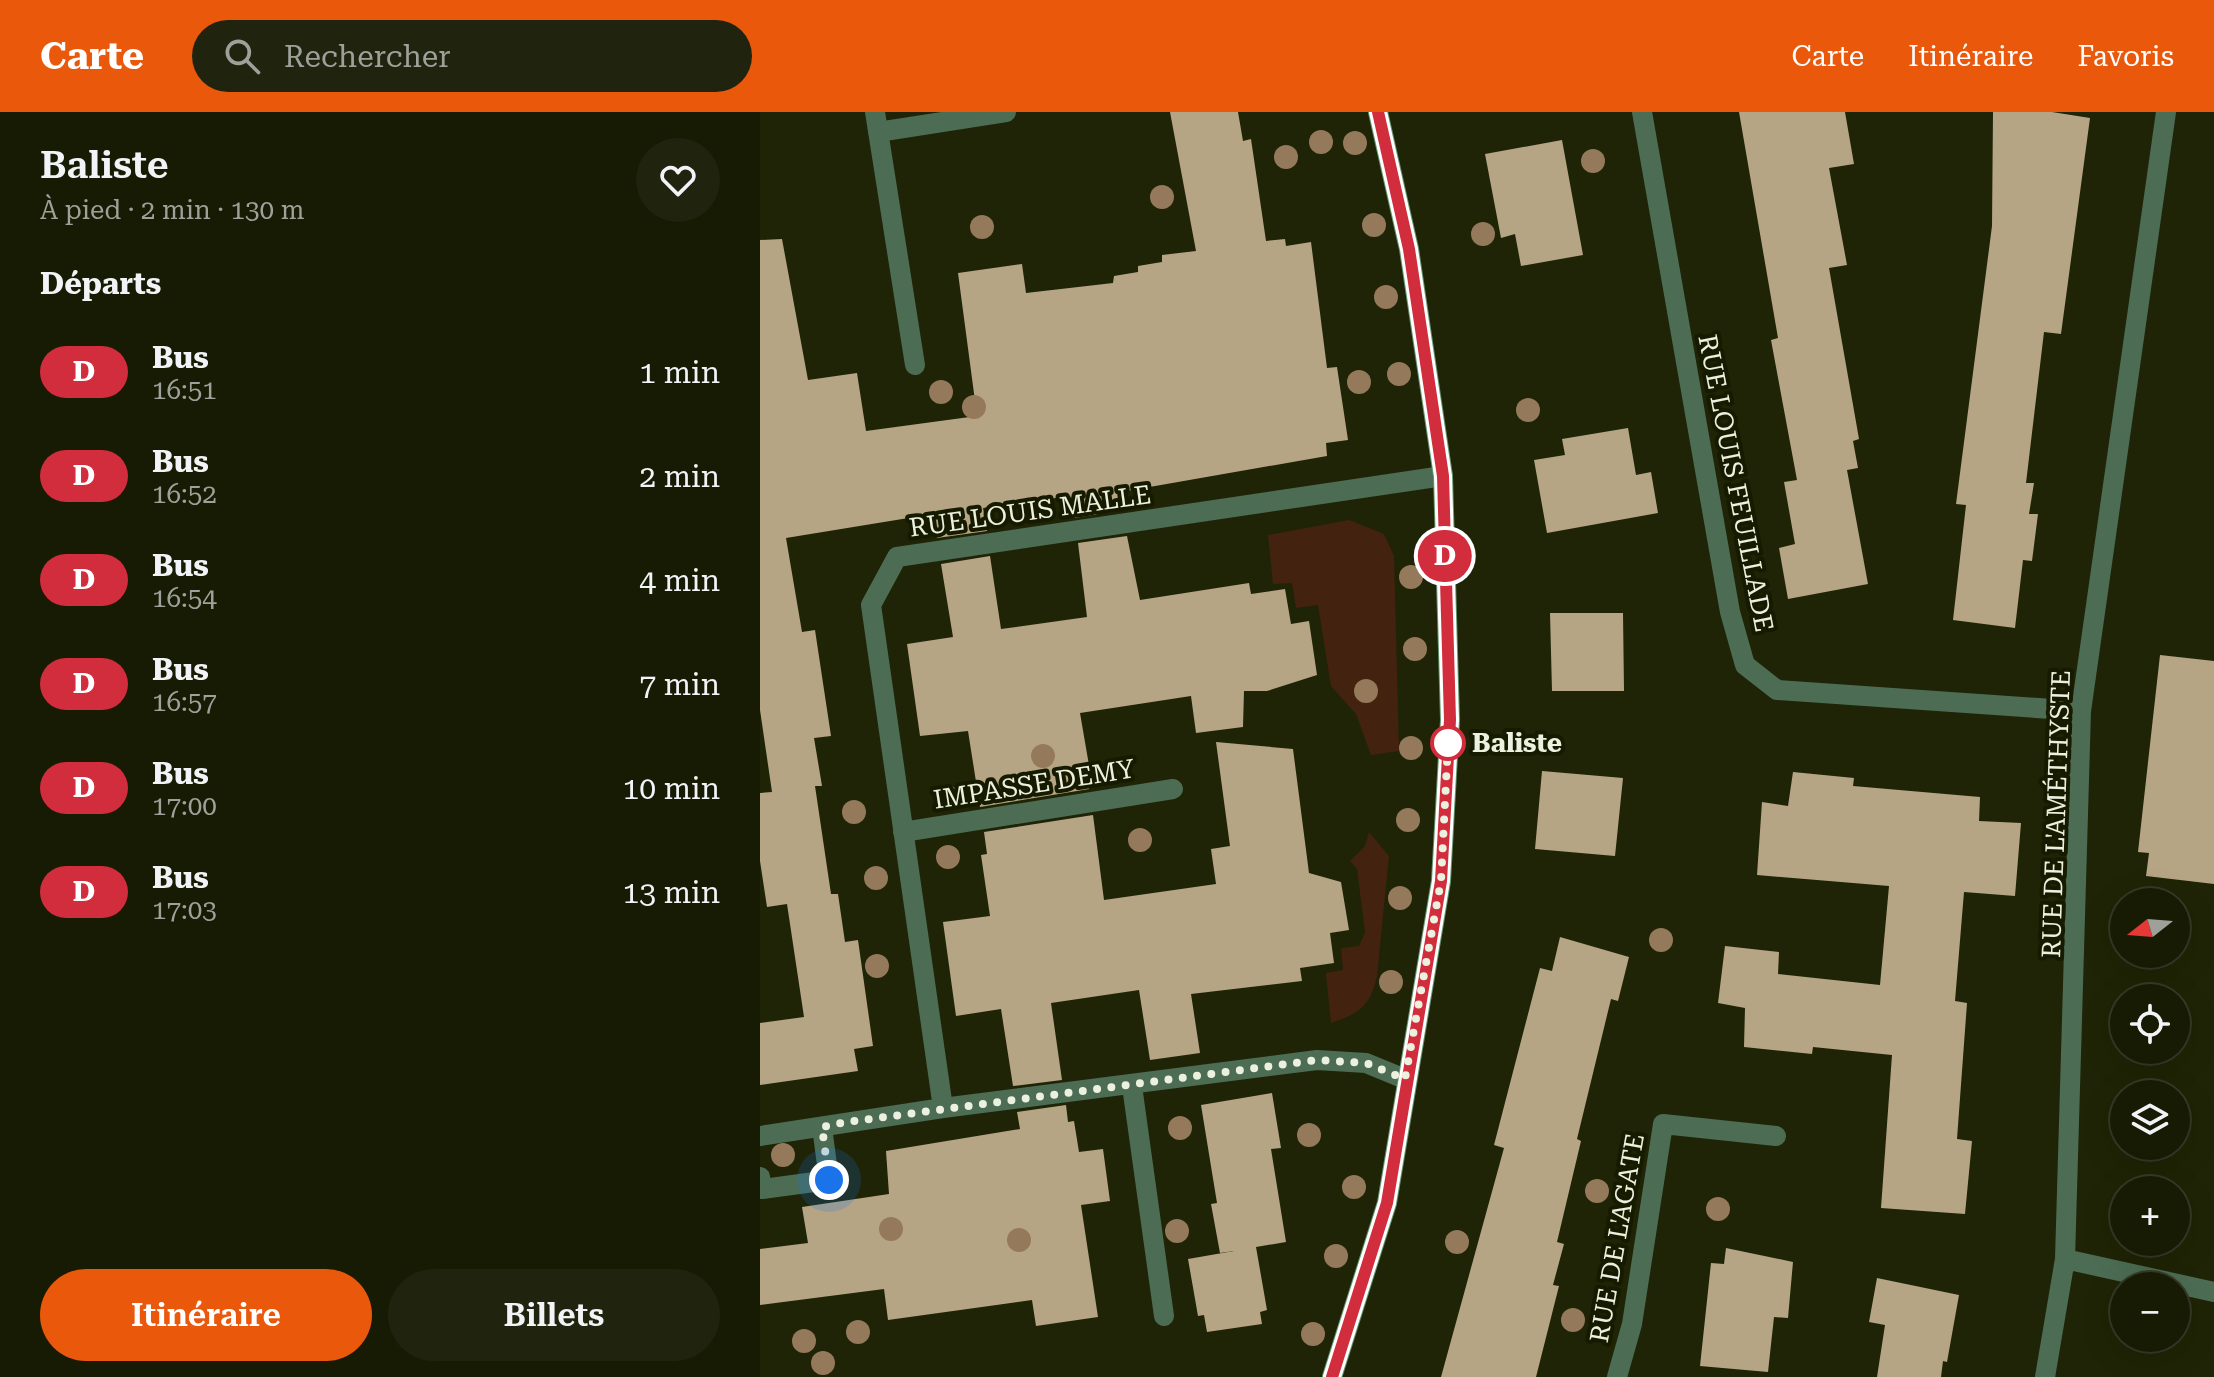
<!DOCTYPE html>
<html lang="fr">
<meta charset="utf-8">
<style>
body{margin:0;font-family:"Roboto Serif",serif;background:#20240e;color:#f1f3f6;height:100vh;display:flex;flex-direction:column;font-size:30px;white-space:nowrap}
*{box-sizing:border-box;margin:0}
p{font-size:26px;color:#9ea19a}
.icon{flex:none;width:44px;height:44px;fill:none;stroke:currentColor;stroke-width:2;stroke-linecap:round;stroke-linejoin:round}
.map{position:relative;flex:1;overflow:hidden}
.drawer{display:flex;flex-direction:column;background:#171b04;width:760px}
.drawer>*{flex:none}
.badge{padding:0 16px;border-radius:26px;font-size:28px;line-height:52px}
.needle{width:52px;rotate:253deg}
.controls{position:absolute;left:1350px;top:776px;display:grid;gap:16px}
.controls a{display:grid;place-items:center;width:80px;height:80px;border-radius:50%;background:#171b04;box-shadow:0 8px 32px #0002,0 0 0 2px #363926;font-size:40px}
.you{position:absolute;width:40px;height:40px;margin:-20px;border:6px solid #fff;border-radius:50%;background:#1a73e8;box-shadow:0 0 0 12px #1a73e833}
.map>.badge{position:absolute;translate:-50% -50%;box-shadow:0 0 0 4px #fff}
h2{padding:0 40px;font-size:30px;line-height:72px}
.round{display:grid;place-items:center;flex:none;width:84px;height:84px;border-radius:42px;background:#20240e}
.overview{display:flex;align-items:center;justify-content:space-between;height:136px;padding:0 40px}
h1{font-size:38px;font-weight:600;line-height:60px}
.primary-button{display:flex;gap:16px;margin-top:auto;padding:16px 40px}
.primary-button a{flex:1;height:92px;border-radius:48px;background:#ea580c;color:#fff;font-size:32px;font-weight:600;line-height:92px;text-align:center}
.primary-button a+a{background:#20240e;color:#f1f3f6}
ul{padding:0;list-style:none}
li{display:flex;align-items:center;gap:24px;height:104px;padding:0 40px}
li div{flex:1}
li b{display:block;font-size:30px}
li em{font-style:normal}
li .badge{min-width:88px;font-weight:700;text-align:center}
header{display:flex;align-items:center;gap:48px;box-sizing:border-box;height:112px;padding:0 40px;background:#ea580c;color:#fff}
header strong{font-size:38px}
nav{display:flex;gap:44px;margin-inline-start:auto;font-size:28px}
.search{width:560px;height:72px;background:#20240e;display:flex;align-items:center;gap:20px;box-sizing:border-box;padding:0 28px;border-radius:44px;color:#9ea19a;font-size:30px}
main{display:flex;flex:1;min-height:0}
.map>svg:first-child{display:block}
.green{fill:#43230f}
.building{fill:#b6a584}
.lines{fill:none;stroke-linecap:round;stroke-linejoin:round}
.street{stroke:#4c6d53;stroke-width:20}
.secondary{stroke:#62986f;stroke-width:20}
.tree{fill:#95795b}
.line-casing{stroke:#fff;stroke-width:18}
.line{stroke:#d12d3d;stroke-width:12}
.walk{stroke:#ecf0de;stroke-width:8;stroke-dasharray:0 14.4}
.stop-dot{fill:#fff;stroke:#d12d3d;stroke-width:4}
.labels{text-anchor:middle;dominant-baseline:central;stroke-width:8;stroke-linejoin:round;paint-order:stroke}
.street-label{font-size:26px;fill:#ecf0de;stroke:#161b00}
.stop-label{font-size:26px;font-weight:bold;fill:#ecf0de;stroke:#161b00;text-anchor:start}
</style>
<header>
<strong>Carte</strong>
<div class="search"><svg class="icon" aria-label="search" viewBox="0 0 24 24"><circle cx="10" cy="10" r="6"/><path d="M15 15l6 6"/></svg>Rechercher</div>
<nav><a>Carte</a><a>Itinéraire</a><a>Favoris</a></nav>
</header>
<main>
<section class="drawer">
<div class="overview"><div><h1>Baliste</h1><p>À pied · 2 min · 130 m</p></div><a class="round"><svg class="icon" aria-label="heart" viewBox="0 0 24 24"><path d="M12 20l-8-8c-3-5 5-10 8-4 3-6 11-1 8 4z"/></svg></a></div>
<h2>Départs</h2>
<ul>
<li><span class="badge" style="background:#d12d3d;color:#fff">D</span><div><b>Bus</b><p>16:51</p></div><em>1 min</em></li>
<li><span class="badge" style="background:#d12d3d;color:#fff">D</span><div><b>Bus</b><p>16:52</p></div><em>2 min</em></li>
<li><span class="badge" style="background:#d12d3d;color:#fff">D</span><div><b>Bus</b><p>16:54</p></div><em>4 min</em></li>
<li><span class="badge" style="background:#d12d3d;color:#fff">D</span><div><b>Bus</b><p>16:57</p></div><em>7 min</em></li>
<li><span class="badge" style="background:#d12d3d;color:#fff">D</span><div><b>Bus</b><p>17:00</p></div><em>10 min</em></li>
<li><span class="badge" style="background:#d12d3d;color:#fff">D</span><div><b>Bus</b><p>17:03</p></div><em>13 min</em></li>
</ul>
<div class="primary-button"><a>Itinéraire</a><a>Billets</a></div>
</section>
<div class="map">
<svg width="1454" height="1265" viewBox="0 0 1454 1265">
<rect width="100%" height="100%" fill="#1f2406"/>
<path class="green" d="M589,408L624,422L634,444L639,639L611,643L596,602L571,574L558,493L536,496L532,471L513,472L508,423Z
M609,720L629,744L617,864C611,893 599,902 571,911L566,861L583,858L581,836L599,834L605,820L597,757L590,749L605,734Z"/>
<path class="building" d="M410,0H478L483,29L491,27L506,129L525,127L526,134L551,130L567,256L577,255L588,328L566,331L567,344L361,380L364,398L314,406L310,384L223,396L227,419L177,426L173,402L26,426L42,520L55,518L71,624L54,626L62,674H55L71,782H78L85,830L98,828L113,934L94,937L98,959L0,973V911L44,905L27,792L7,795L0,749V681L12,680L0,598V128L22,127L48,268L97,261L106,319L217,304L198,161L262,152L266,181L353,171L354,164L378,160V154L402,150V143L436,139Z
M979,0H1085L1094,52L1069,56L1087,153L1069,156L1099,327L1093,329L1098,356L1087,358L1108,472L1028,487L1019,436L1035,432L1024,370L1037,368L1011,228L1018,226Z
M1233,0H1292L1330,6L1301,222L1284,220L1266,371H1274L1269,402H1278L1272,449L1263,448L1255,516L1193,508L1206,393L1196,392L1232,114Z
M802,28L823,143L761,154L755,122L741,126L725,42Z
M868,316L876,363L891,360L898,401L787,421L774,348L805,343L802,327Z
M367,424L380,488L489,471L491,482L525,477L531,512L549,509L557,563L507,579H484L483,615L436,621L431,584L320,601L331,665L328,666L329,677L220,695L208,619L160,624L147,532L193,525L181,452L230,444L241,517L327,505L318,431Z
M790,501H863L864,579H792Z
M1400,543L1454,549V772L1386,764L1389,741L1378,740Z
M456,630L533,637L549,761L581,770L589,818L570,821L574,851L540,856L542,869L431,882L440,941L390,948L379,878L291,891L302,968L253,974L241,897L196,904L183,810L230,804L221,743L227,742L224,720L333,703L344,788L456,772L451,737L470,734Z
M782,659L863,666L855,744L775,737Z
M1033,660L1094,666L1093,674L1220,685L1219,709L1261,711L1255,784L1204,780L1195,889L1207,891L1197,1027L1212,1029L1205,1102L1121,1096L1132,943L1053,935L1052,942L984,935L985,896L958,891L965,834L1019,840L1018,862L1120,873L1129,774L997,763L1002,690L1028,694Z
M800,825L869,845L858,889L851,887L817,1027L821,1029L797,1130L804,1132L793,1173L799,1174L776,1265H681L744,1036L734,1033L780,856L792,859Z
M512,981L521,1036L511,1037L526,1130L496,1135L507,1198L500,1200L502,1212L447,1220L444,1203L438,1204L428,1147L474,1139L460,1141L451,1092L457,1091L441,993Z
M306,993L308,1010L314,1009L319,1040L343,1037L350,1089L321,1093L338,1205L276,1214L272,1188L128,1208L124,1177L0,1193V1137L48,1131L42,1095L129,1082L126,1039L260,1017L257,1000Z
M966,1136L1033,1150L1028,1206L1014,1205L1008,1260L940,1254L951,1151L964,1152Z
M1117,1166L1199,1183L1187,1250L1183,1249L1181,1265H1117L1125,1213L1109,1210Z"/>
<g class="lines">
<path class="street" d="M115,0L155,253
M882,0L970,500L985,553L1017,578L1321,599
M118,20L246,0
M143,720L413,677
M645,967L606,951L557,948L183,996L111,493L137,445L683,364
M372,974L404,1204
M0,1024L183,996
M0,1065L2,1077L69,1068L62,1015
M1305,1147L1454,1180
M857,1265L872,1212L903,1012L1016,1024
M1285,1265L1305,1147L1321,599L1406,0"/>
<path class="secondary" d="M572,1265L627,1091L681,769L690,608L683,364L649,137L618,0"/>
</g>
<g class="tree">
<circle cx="561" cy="30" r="12"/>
<circle cx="595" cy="31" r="12"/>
<circle cx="526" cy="45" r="12"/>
<circle cx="833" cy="49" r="12"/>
<circle cx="402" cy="85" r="12"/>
<circle cx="614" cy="113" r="12"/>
<circle cx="222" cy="115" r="12"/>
<circle cx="723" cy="122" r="12"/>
<circle cx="626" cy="185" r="12"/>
<circle cx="639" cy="262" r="12"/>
<circle cx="599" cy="270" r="12"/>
<circle cx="181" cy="280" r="12"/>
<circle cx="214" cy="295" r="12"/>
<circle cx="768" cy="298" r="12"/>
<circle cx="651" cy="465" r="12"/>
<circle cx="655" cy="537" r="12"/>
<circle cx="606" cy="579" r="12"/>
<circle cx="651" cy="636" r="12"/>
<circle cx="283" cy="644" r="12"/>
<circle cx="187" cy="685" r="12"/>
<circle cx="94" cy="700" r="12"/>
<circle cx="648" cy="708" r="12"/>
<circle cx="380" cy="728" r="12"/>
<circle cx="188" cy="745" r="12"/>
<circle cx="116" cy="766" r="12"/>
<circle cx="640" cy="786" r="12"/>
<circle cx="901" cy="828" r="12"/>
<circle cx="117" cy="854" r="12"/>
<circle cx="631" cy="870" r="12"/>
<circle cx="420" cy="1016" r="12"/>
<circle cx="549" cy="1023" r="12"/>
<circle cx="23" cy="1043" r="12"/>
<circle cx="594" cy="1075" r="12"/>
<circle cx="837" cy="1079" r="12"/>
<circle cx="958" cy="1097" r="12"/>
<circle cx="131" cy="1117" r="12"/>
<circle cx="417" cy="1119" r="12"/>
<circle cx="259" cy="1128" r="12"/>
<circle cx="697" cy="1130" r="12"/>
<circle cx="576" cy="1144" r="12"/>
<circle cx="813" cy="1208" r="12"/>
<circle cx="98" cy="1220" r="12"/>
<circle cx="553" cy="1222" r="12"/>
<circle cx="44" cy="1229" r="12"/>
<circle cx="63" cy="1251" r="12"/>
</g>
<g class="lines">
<defs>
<path id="line" d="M572,1265L627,1091L681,769L690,608L683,364L649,137L618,0"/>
</defs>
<use href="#line" class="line-casing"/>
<use href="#line" class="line"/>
<path class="walk" d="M69,1068L62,1015L87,1010L557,948L606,951L645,967L681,769L688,631"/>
</g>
<circle class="stop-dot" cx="688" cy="631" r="16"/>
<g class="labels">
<g class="street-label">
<text transform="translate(976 371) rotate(79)">RUE LOUIS FEUILLADE</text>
<text transform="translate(270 399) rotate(-8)">RUE LOUIS MALLE</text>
<text transform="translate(274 672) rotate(-9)">IMPASSE DEMY</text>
<text transform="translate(1296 702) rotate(-88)">RUE DE L'AMÉTHYSTE</text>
<text transform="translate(857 1126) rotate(-80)">RUE DE L'AGATE</text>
</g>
<g class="stop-label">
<text x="712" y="631">Baliste</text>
</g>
</g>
</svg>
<div class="controls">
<a><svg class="needle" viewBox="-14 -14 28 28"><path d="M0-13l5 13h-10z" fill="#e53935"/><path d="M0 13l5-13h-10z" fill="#9ea19a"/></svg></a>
<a><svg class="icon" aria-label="locate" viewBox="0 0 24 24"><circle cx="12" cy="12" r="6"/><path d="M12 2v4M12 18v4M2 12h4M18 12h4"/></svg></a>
<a><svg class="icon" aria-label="layers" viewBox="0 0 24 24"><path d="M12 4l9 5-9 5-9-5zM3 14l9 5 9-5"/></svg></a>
<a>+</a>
<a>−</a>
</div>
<div class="you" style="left:69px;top:1068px"></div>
<b class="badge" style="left:685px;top:444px;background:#d12d3d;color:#fff">D</b>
</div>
</main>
